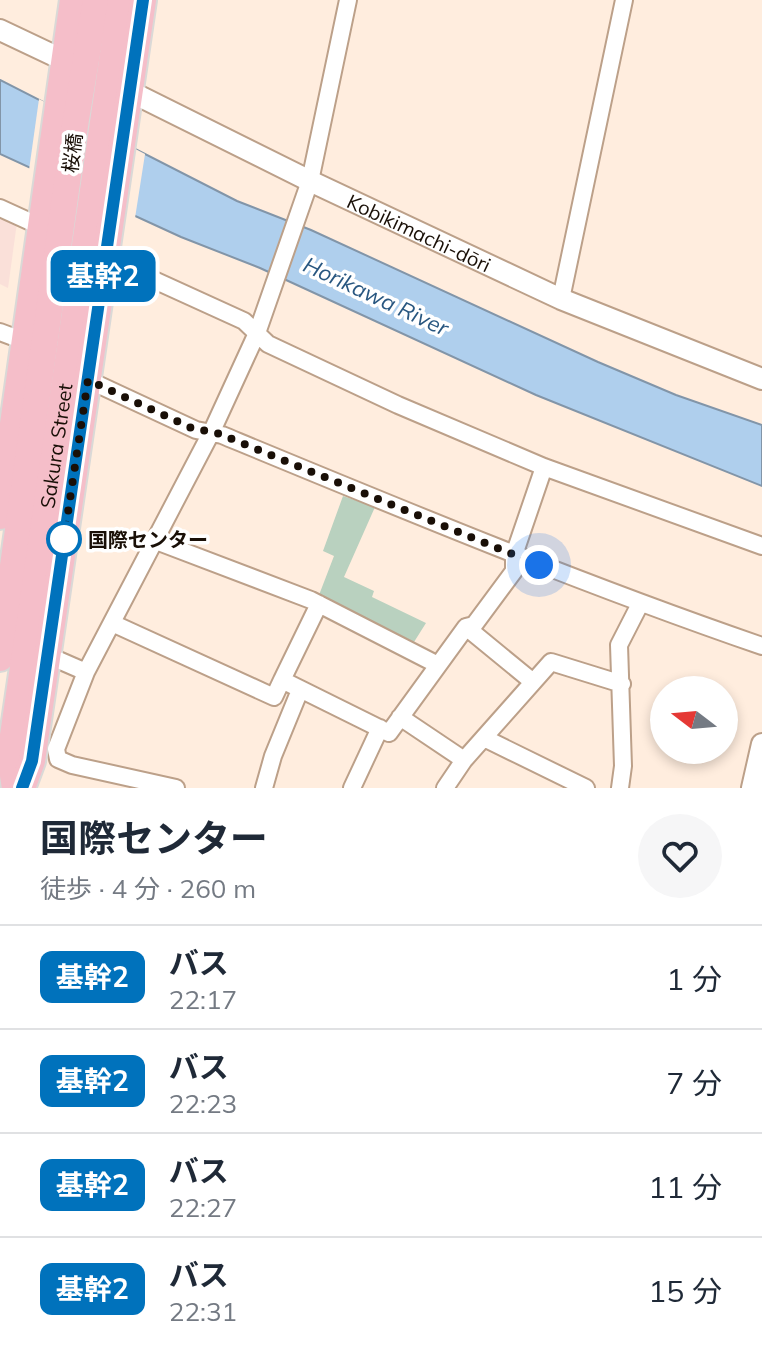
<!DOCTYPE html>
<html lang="ja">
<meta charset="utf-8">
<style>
body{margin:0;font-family:Mulish,"Noto Sans JP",sans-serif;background:#f6f6f7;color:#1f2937;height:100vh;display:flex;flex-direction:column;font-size:30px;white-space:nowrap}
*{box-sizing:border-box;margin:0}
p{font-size:26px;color:#747a83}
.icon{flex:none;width:44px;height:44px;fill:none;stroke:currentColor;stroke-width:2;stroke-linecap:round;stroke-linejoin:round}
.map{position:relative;height:788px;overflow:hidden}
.panel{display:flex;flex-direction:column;background:#fff;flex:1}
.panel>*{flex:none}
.badge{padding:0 16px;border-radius:12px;font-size:28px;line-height:52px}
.needle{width:52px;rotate:286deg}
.fabs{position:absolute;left:650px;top:676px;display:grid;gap:16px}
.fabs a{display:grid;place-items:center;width:88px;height:88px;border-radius:50%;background:#fff;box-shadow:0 4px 12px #0003;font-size:40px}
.you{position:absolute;width:40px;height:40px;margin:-20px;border:6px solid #fff;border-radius:50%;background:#1a73e8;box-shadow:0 0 0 12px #1a73e833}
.map>.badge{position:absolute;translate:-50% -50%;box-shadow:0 0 0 4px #fff}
.round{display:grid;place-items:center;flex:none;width:84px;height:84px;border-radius:42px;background:#f6f6f7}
.overview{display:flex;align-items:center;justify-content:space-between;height:136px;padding:0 40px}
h1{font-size:38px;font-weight:700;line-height:60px}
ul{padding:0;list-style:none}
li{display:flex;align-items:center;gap:24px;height:104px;padding:0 40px;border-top:2px solid #e0e1e3}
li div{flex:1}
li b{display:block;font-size:30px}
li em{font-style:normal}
li .badge{min-width:88px;font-weight:700;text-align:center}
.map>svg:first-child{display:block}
.commercial{fill:#fae0d9}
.green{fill:#b9d1bf}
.water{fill:#afcfed;stroke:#8295a8;stroke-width:2}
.pier{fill:#ffedde}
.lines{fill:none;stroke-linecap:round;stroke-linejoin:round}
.minor-casing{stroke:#bca089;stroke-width:20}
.tertiary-casing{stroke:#bca089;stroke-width:24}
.primary-casing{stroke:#dad9d7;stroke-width:30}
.minor{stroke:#fff;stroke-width:16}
.tertiary{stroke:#fff;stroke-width:20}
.primary{stroke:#f5bec9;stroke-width:26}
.line-casing{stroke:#fff;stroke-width:18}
.line{stroke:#0072bc;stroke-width:12}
.walk{stroke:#190f07;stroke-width:8;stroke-dasharray:0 14.4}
.stop-dot{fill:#fff;stroke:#0072bc;stroke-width:4}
.labels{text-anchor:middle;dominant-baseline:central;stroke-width:7;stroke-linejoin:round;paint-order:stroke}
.street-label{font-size:20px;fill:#190f07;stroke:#fff}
.stop-label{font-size:20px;font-weight:bold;fill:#190f07;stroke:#fff;text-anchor:start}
.water-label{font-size:22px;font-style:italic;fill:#295780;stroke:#fff}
</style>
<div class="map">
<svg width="762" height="788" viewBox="0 0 762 788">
<rect width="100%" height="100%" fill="#ffedde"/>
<path class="commercial" d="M0,215L17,222L8,288L0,284Z"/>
<path class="green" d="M343,496L375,507L344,577L374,591L372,597L426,623L414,642L319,595L334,556L323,551Z"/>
<path class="water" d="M0,80L237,201L311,230L598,362L676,395L762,425V486L536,395L260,268L181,237L0,154Z"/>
<path class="pier" d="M39,99L145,154L135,218L29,170Z"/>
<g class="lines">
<defs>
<path id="minor" d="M0,208L46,229
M99,255L244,321L268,344L398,405L544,467L762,546
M561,299L624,0
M0,332L32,344
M82,377L196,430L222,435C401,509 579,583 762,646
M156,541L311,600L438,665
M112,623L274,697L282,680L389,733L466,627L474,625L514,571V555L544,467
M466,627L533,682
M40,652L86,672
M282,680L319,604
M400,717L464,760
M484,738L586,788
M176,788L72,765L58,759L56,749L86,672L212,431L257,333L310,181L348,0
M264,788L273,756L300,690
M352,788L380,728
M445,788L464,760L551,662L622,684
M620,788L623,766L619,645L640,604"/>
<g id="tertiary">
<path d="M0,30L76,66"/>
<path id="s1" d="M119,86L310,181L561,299L762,379"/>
<path d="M752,788L762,744"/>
</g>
<g id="primary">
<path d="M0,516L73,0"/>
<path d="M0,658L76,119L96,0"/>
<path id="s2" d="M15,788L10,756L121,0"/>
<path d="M22,788L32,761L143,0"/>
</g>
</defs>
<use href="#minor" class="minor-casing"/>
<use href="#tertiary" class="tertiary-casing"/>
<use href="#primary" class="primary-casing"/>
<use href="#minor" class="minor"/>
<use href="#tertiary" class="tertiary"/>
<use href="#primary" class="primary"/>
</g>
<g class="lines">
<defs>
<path id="line" d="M22,788L32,761L143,0"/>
</defs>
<use href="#line" class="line-casing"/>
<use href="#line" class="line"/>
<path class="walk" d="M64,539L88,380L196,430L212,431L222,435L539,565"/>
</g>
<circle class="stop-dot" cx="64" cy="539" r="16"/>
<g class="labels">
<g class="street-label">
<text transform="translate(72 153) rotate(-83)">桜橋</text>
<text stroke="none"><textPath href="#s1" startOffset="334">Kobikimachi-dōri</textPath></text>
<text stroke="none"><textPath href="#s2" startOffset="346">Sakura Street</textPath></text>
</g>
<g class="stop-label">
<text x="88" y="539">国際センター</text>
</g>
<g class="water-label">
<text transform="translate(376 296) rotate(25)">Horikawa River</text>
</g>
</g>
</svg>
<div class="fabs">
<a><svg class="needle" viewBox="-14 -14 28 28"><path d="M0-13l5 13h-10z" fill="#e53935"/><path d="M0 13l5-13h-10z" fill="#747a83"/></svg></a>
</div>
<div class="you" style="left:539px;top:565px"></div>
<b class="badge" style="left:103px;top:276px;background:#0072bc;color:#fff">基幹2</b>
</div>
<section class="panel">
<div class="overview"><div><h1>国際センター</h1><p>徒歩 · 4 分 · 260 m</p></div><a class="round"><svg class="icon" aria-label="heart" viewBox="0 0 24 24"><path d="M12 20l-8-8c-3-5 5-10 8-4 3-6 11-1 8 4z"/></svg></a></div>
<ul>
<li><span class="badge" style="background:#0072bc;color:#fff">基幹2</span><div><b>バス</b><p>22:17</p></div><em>1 分</em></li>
<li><span class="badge" style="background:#0072bc;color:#fff">基幹2</span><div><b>バス</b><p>22:23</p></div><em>7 分</em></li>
<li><span class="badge" style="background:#0072bc;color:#fff">基幹2</span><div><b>バス</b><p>22:27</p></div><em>11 分</em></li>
<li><span class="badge" style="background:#0072bc;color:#fff">基幹2</span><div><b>バス</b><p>22:31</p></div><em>15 分</em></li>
</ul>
</section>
